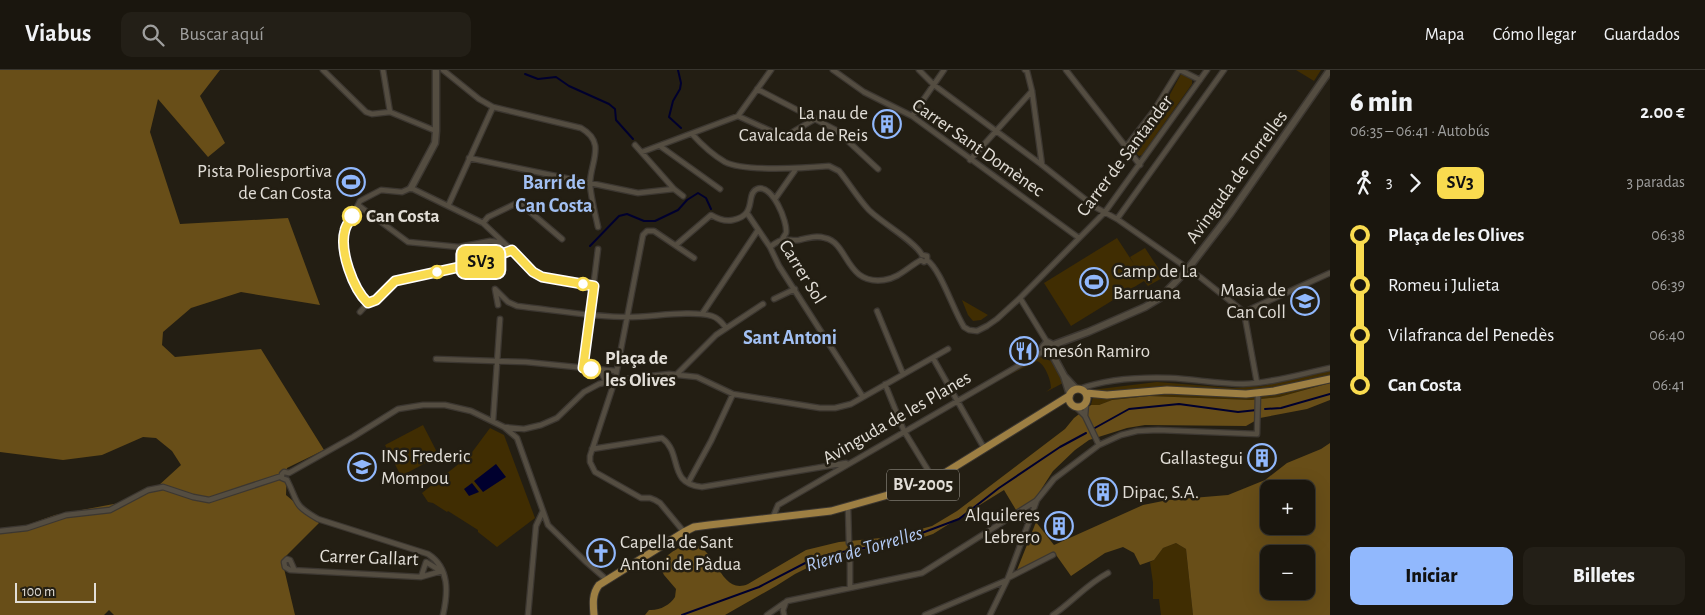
<!DOCTYPE html>
<html lang="es">
<meta charset="utf-8">
<style>
body{margin:0;font-family:"Alegreya Sans",sans-serif;background:#231f17;color:#f1f3f6;height:100vh;display:flex;flex-direction:column;font-size:19px;white-space:nowrap}
*{box-sizing:border-box;margin:0}
p{font-size:16px;color:#9f9f9e}
.icon{flex:none;width:28px;height:28px;fill:none;stroke:currentColor;stroke-width:2;stroke-linecap:round;stroke-linejoin:round}
.map{position:relative;flex:1;overflow:hidden}
.sheet{display:flex;flex-direction:column;background:#1a160e;width:375px}
.sheet>*{flex:none}
.badge{padding:0 10px;border-radius:8px;font-size:18px;line-height:32px}
.tools{position:absolute;left:1260px;top:410px;display:grid;gap:10px}
.tools a{display:grid;place-items:center;width:55px;height:55px;border-radius:10px;background:#1a160e;box-shadow:0 5px 20px #0002,0 0 0 1px #38352e;font-size:25px}
.scale{position:absolute;left:15px;bottom:12px;width:81px;box-sizing:border-box;padding-left:5px;border:2px solid #e2ded7;border-top:0;font-size:14px;line-height:18px;white-space:nowrap;color:#e2ded7;-webkit-text-stroke:4px #231e13;paint-order:stroke}
.map>.badge{position:absolute;translate:-50% -50%;box-shadow:0 0 0 2px #fff}
.legs{display:flex;align-items:center;gap:8px;height:55px;padding:0 20px;font-size:16px}
.legs p{margin-inline-start:auto}
.headline{display:flex;align-items:center;justify-content:space-between;height:85px;padding:0 20px}
h1{font-size:28px;font-weight:800;line-height:38px}
.primary-button{display:flex;gap:10px;margin-top:auto;padding:10px 20px}
.primary-button a{flex:1;height:58px;border-radius:10px;background:#91b8fd;color:#111;font-size:20px;font-weight:800;line-height:58px;text-align:center}
.primary-button a+a{background:#231f17;color:#f1f3f6}
ul{padding:0 20px;list-style:none}
li{display:flex;align-items:center;gap:18px;height:50px;font-size:19px}
li i{display:grid;place-items:center;width:8px;height:100%;margin:0 6px;background:currentColor}
li i::after{content:'';width:12px;height:12px;margin:-6px;border:4px solid;border-radius:50%;background:#1a160e}
li p{margin-inline-start:auto}
li:first-child i{background:linear-gradient(#0000 50%,currentColor 0)}
li:last-child i{background:linear-gradient(currentColor 50%,#0000 0)}
header{display:flex;align-items:center;gap:30px;box-sizing:border-box;height:70px;padding:0 25px;background:#1a160e;border-bottom:1px solid #38352e}
header strong{font-size:24px}
nav{display:flex;gap:28px;margin-inline-start:auto;font-size:18px}
.search{width:350px;height:45px;background:#231f17;display:flex;align-items:center;gap:12px;box-sizing:border-box;padding:0 18px;border-radius:10px;color:#9f9f9e;font-size:19px}
main{display:flex;flex:1;min-height:0}
.map>svg:first-child{display:block}
.green{fill:#402d02}
.forest{fill:#684e18;fill-rule:evenodd}
.water{fill:#00002e}
.lines{fill:none;stroke-linecap:round;stroke-linejoin:round}
.stream{stroke:#00002e;stroke-width:2}
.street-casing{stroke:#3c3731;stroke-width:7}
.secondary-casing{stroke:#3c3731;stroke-width:9}
.primary-casing{stroke:#3c3731;stroke-width:9}
.street{stroke:#544d41;stroke-width:4.5}
.secondary{stroke:#544d41;stroke-width:6}
.primary{stroke:#9d7f43;stroke-width:7}
.line-1-casing{stroke:#fff;stroke-width:11}
.line-1{stroke:#f9db4f;stroke-width:8}
.stop-1-dot{fill:#fff;stroke:#f9db4f;stroke-width:2.5}
.labels{text-anchor:middle;dominant-baseline:central;stroke-width:5;stroke-linejoin:round;paint-order:stroke}
.shield{fill:#231e13;stroke:#a9a49c;stroke-width:1}
.shield-label{font-size:18px;font-weight:bold;fill:#e2ded7}
.poi-label{font-size:19px;fill:#e2ded7;stroke:#231e13;text-anchor:end}
.street-label{font-size:19px;fill:#e2ded7;stroke:#231e13}
.stop-label{font-size:19px;font-weight:bold;fill:#e2ded7;stroke:#231e13;text-anchor:start}
.neighbourhood-label{font-size:20px;font-weight:bold;fill:#a2c0f3;stroke:#231e13}
.water-label{font-size:20px;font-style:italic;fill:#b4cbf5;stroke:#231e13}
</style>
<header>
<strong>Viabus</strong>
<div class="search"><svg class="icon" aria-label="search" viewBox="0 0 24 24"><circle cx="10" cy="10" r="6"/><path d="M15 15l6 6"/></svg>Buscar aquí</div>
<nav><a>Mapa</a><a>Cómo llegar</a><a>Guardados</a></nav>
</header>
<main>
<div class="map">
<svg width="1330" height="545" viewBox="0 0 1330 545">
<rect width="100%" height="100%" fill="#231e13"/>
<path class="green" d="M1296,0H1321L1314,11Z
M1181,4L1192,10V14L1142,85L1139,86L1132,79L1133,73L1167,30Z
M343,99L365,108L359,125L336,115Z
M1117,168L1134,194L1130,187L1145,178L1164,207L1148,216L1144,211L1071,256L1044,213Z
M962,230L988,245L981,250L973,251L968,245Z
M1040,287L1051,291L1063,313L1046,322L1051,318C1051,310 1045,294 1037,291L1003,308Z
M1330,300V313L1279,327L1251,330L1149,326L1112,330L1099,335H1091L1093,327L1091,320L1157,312L1233,318L1263,316Z
M423,355L439,386L401,406L385,375Z
M490,358L504,365L535,448L497,477L478,462V460L448,441L447,442L433,433L428,432L422,423L470,385Z
M1176,473L1186,479L1193,545H1161L1159,529H1153V513L1150,492L1154,490L1163,478Z"/>
<path class="forest" d="M0,0H220L200,26L225,73L208,87L158,29L150,62L180,154L288,148L320,235L241,222L191,238L163,262L162,275L175,287L261,279L324,380L287,398L286,425L319,453L282,490L295,545H114L109,540L104,545H0V459L27,455L55,445L119,433L142,420L158,416L181,395L172,381L156,368L143,367L102,385L63,390L0,382Z
M1330,313V330L1307,339L1260,348L1246,356L1145,355L1127,358L1089,370L1075,380L1053,401L1035,429L1016,440L1004,420L933,464L900,475L851,481L815,494L795,504L776,516L725,545H645L649,540C659,541 670,535 675,527L676,519L664,505L660,497C662,489 669,484 675,480C715,453 715,529 748,514L806,480L839,472L891,467L932,456L957,441L1065,359L1074,348L1091,335H1099L1112,330L1149,326L1251,330L1279,327Z
M1330,373V545H1193L1186,479L1176,473L1163,478L1154,490L1140,495L1134,483L1123,477L1105,483L1071,506L1054,482L1017,500L1036,452L1054,475L1143,435L1168,430L1228,425L1265,410L1287,393L1321,379ZM1269,419H1306V456H1269ZM1269,484H1306V521H1269Z"/>
<path class="water" d="M496,394L506,407L483,422L474,411Z
M472,413L479,422L469,426L464,419Z"/>
<g class="lines">
<path class="stream" d="M678,0L681,13L680,19L673,31L669,47L681,58
M525,4L538,9L556,7L569,16L609,34L615,39L616,50L633,69
M590,176L619,146L627,144L644,151H655L678,140L687,130L698,123L706,128L711,139
M1265,339L1281,338L1330,324
M1093,359L1129,339L1179,334L1238,342L1257,340
M682,545L759,517L811,490L831,484L898,472L959,449L999,418L1060,377L1086,363"/>
<defs>
<path id="street" d="M323,0L366,42L372,44L390,42L436,61
M383,0L390,42
M443,0L479,29L493,37L581,58C607,73 590,92 590,114C591,128 595,143 598,157
M833,0L864,22L912,46L1079,168
M919,0L934,15L1042,95L1095,137L1117,149L1200,207L1244,242L1257,313
M1025,0L1027,1L1032,21L1042,95
M1066,0L1140,95
M1180,0L1200,10
M757,19L836,60L878,99
M738,46L784,67L815,49
M912,46L944,0
M692,64C701,74 713,85 725,92C744,102 806,98 829,96L839,101C849,113 857,127 868,139C880,152 915,171 922,185
M635,75L674,119L683,126
M660,76L720,119
M1126,77L1153,42L1179,0
M642,82L738,46L771,0
M469,88L638,123L674,119
M970,90L1032,21
M775,129L796,99
M358,135L408,172L459,177L490,171L503,173
M448,136L493,37
M747,143L770,177L779,196L863,327
M1117,149L1224,0
M483,153L488,147L517,133L522,135L562,169
M676,175L711,145C718,149 725,152 733,150C758,145 745,124 757,119C772,113 788,152 786,163C785,165 783,167 782,170
M770,177C774,174 779,170 783,170C789,169 793,171 799,170C808,168 816,165 825,168C849,173 845,215 884,210C899,208 908,197 921,190L924,192L927,190
M922,185L927,186V190C941,200 953,240 964,257L969,260L977,261L987,256L997,249L1020,228L1105,142L1207,0
M1020,228L1047,272
M774,229L795,219
M368,233L363,228L349,201L344,175L345,161L360,131L381,120L402,122L411,118L483,153L537,204L542,207L594,216
M498,235L495,219L508,232L517,236C554,240 591,247 628,247C652,247 691,240 712,246C719,248 722,253 726,258
M877,241L903,304
M360,242L368,233L375,230L395,211L492,190L499,185L512,180
M1244,242L1330,203
M702,244L758,160
M933,288L984,378
M436,289L526,292L616,301
M583,298L598,179
M600,300L606,312
M677,304L716,265L763,234
M885,314L904,361L934,410
M1079,319C1107,309 1140,307 1170,308C1194,309 1218,314 1243,314C1272,313 1301,304 1330,298
M1077,338L1085,346L1099,375
M1085,346L1086,334
M493,351L500,249
M504,357L524,359L541,355L557,348L584,322L599,314L615,310L669,304L697,307L733,324L820,338H835L851,334L948,279
M592,379L662,368C683,383 667,414 702,417L846,393
M287,410L282,408V404L284,402L289,403L353,367L398,339L423,335H445L471,341L504,357L517,368L548,455L585,491L607,510
M287,410C299,433 292,434 318,449L428,484C450,498 448,523 443,545
M688,413L711,371L733,324
M848,437L849,473
M1012,446L1019,445L1028,451
M773,447L778,435L1044,281
M0,461L27,458L66,445L110,440L148,420L163,417L193,427L209,430L282,406
M684,462L660,433L655,430L650,428H641L595,402L590,392V386L615,310L643,165L647,161H654L694,188
M294,499L290,490L287,489L284,492L285,497L290,500L421,507L442,501
M421,507L426,492L441,501
M1008,508L1053,485
M850,517V482
M528,545L536,456L542,443
M767,545L787,531L922,503L1036,431
M784,545L783,540L786,532
M925,545L1005,511
M990,545L1008,508L1037,430L1054,409L1099,375L1121,365L1137,361L1158,360L1257,364L1258,323
M1053,545C1072,532 1087,514 1108,503"/>
<path id="secondary" d="M411,118L435,73L436,61V0
M1053,275L1088,262L1145,237L1160,228L1187,200L1230,144L1330,0
M1051,282L1064,306L1070,325
M1051,282H1045L1043,277L1047,272L1053,275
M1065,307L1076,319"/>
<path id="primary" d="M1069 328a9 9 0 1 1 18 0a9 9 0 1 1-18 0Z
M1086,323L1107,325L1167,320L1246,324L1274,321L1330,309
M594,545C593,534 592,524 599,515L684,462L694,457L709,455L831,441L927,414L1069,326"/>
</defs>
<use href="#street" class="street-casing"/>
<use href="#secondary" class="secondary-casing"/>
<use href="#primary" class="primary-casing"/>
<use href="#street" class="street"/>
<use href="#secondary" class="secondary"/>
<use href="#primary" class="primary"/>
</g>
<g class="lines">
<defs>
<path id="line-1" d="M352,146C350,151 346,155 345,160C339,180 353,219 368,233L376,230L395,211L492,190L499,185L512,180L533,202L542,207L594,216L583,298L591,299"/>
</defs>
<use href="#line-1" class="line-1-casing"/>
<use href="#line-1" class="line-1"/>
</g>
<defs>
<symbol id="building-ring" viewBox="-11 -11 22 22"><circle r="9.5" fill="#231e13" stroke="#91b8fd" stroke-width="1.5"/><path d="M-4-6H4V6H1V3H-1V6H-4ZM-2.5-4.3h1.7v1.8h-1.7ZM.8-4.3h1.7v1.8H.8ZM-2.5-1h1.7V.8h-1.7ZM.8-1h1.7V.8H.8Z" fill="#91b8fd"/></symbol>
<symbol id="stadium-ring" viewBox="-11 -11 22 22"><circle r="9.5" fill="#231e13" stroke="#91b8fd" stroke-width="1.5"/><path d="M0-5a6.5 5 0 1 0 0 10a6.5 5 0 1 0 0-10ZM-3.5-1.8h7v3.6h-7Z" fill="#91b8fd"/></symbol>
<symbol id="university-ring" viewBox="-11 -11 22 22"><circle r="9.5" fill="#231e13" stroke="#91b8fd" stroke-width="1.5"/><path d="M0-5L7-2L0 1L-7-2ZM-4 1L0 2.5L4 1V4Q0 6-4 4Z" fill="#91b8fd"/></symbol>
<symbol id="restaurant-ring" viewBox="-11 -11 22 22"><circle r="9.5" fill="#231e13" stroke="#91b8fd" stroke-width="1.5"/><path d="M-5-6h1v4h1v-4h1v4h1v-4h1v5L-1.5 .5V6h-2V.5L-5-1ZM5-6V6H3V1.5H1.5Q1.5-4 5-6Z" fill="#91b8fd"/></symbol>
<symbol id="school-ring" viewBox="-11 -11 22 22"><circle r="9.5" fill="#231e13" stroke="#91b8fd" stroke-width="1.5"/><path d="M0-5L7-2L0 1L-7-2ZM-4 1L0 2.5L4 1V4Q0 6-4 4Z" fill="#91b8fd"/></symbol>
<symbol id="church-ring" viewBox="-11 -11 22 22"><circle r="9.5" fill="#231e13" stroke="#91b8fd" stroke-width="1.5"/><path d="M-1.2-6h2.4v3.5h3.3v2.4h-3.3V6h-2.4V-.1h-3.3v-2.4h3.3Z" fill="#91b8fd"/></symbol>
</defs>
<g fill-rule="evenodd">
<use href="#building-ring" x="871" y="38" width="32" height="32"/>
<use href="#stadium-ring" x="335" y="96" width="32" height="32"/>
<use href="#stadium-ring" x="1078" y="196" width="32" height="32"/>
<use href="#university-ring" x="1289" y="215" width="32" height="32"/>
<use href="#restaurant-ring" x="1008" y="265" width="32" height="32"/>
<use href="#building-ring" x="1246" y="372" width="32" height="32"/>
<use href="#school-ring" x="346" y="381" width="32" height="32"/>
<use href="#building-ring" x="1087" y="406" width="32" height="32"/>
<use href="#building-ring" x="1043" y="440" width="32" height="32"/>
<use href="#church-ring" x="585" y="467" width="32" height="32"/>
</g>
<g class="stop-1-dot">
<circle cx="352" cy="146" r="9"/>
<circle cx="437" cy="202" r="6"/>
<circle cx="583" cy="214" r="6"/>
<circle cx="591" cy="299" r="9"/>
</g>
<g class="labels">
<rect class="shield" x="887" y="399.5" width="72" height="31" rx="4"/>
<g class="shield-label">
<text x="923" y="415">BV-2005</text>
</g>
<g class="poi-label">
<text x="868" y="43">La nau de<tspan x="868" dy="22">Cavalcada de Reis</tspan></text>
<text x="332" y="101">Pista Poliesportiva<tspan x="332" dy="22">de Can Costa</tspan></text>
<text x="1113" y="201" text-anchor="start">Camp de La<tspan x="1113" dy="22">Barruana</tspan></text>
<text x="1286" y="220">Masia de<tspan x="1286" dy="22">Can Coll</tspan></text>
<text x="1043" y="281" text-anchor="start">mesón Ramiro</text>
<text x="381" y="386" text-anchor="start">INS Frederic<tspan x="381" dy="22">Mompou</tspan></text>
<text x="1243" y="388">Gallastegui</text>
<text x="1122" y="422" text-anchor="start">Dipac, S.A.</text>
<text x="1040" y="445">Alquileres<tspan x="1040" dy="22">Lebrero</tspan></text>
<text x="620" y="472" text-anchor="start">Capella de Sant<tspan x="620" dy="22">Antoni de Pàdua</tspan></text>
</g>
<g class="street-label">
<text transform="translate(978 78) rotate(35)">Carrer Sant Domènec</text>
<text transform="translate(1125 86) rotate(-53)">Carrer de Santander</text>
<text transform="translate(1237 107) rotate(-54)">Avinguda de Torrelles</text>
<text transform="translate(802 202) rotate(58)">Carrer Sol</text>
<text transform="translate(897 348) rotate(-30)">Avinguda de les Planes</text>
<text transform="translate(369 488) rotate(2)">Carrer Gallart</text>
</g>
<g class="stop-label">
<text x="366" y="146">Can Costa</text>
<text x="605" y="288">Plaça de<tspan x="605" dy="22">les Olives</tspan></text>
</g>
<g class="neighbourhood-label">
<text x="554" y="113">Barri de<tspan x="554" dy="23">Can Costa</tspan></text>
<text x="790" y="268">Sant Antoni</text>
</g>
<g class="water-label">
<text transform="translate(864 479) rotate(-16)">Riera de Torrelles</text>
</g>
</g>
</svg>
<div class="tools">
<a>+</a>
<a>−</a>
</div>
<div class="scale">100 m</div>
<b class="badge" style="left:481px;top:192px;background:#f9db4f;color:#111">SV3</b>
</div>
<section class="sheet">
<div class="headline"><div><h1>6 min</h1><p>06:35 – 06:41 · Autobús</p></div><b>2.00 €</b></div>
<div class="legs"><svg class="icon" aria-label="walk" viewBox="0 0 24 24"><circle cx="13" cy="4" r="2"/><path d="M13 8l-2 6 4 7M11 14l-3 7M7 12l3-4h3l4 4"/></svg>3<svg class="icon" aria-label="forward" viewBox="0 0 24 24"><path d="M9 5l7 7-7 7"/></svg><b class="badge" style="background:#f9db4f;color:#111">SV3</b><p>3 paradas</p></div>
<ul>
<li><i style="color:#f9db4f"></i><b>Plaça de les Olives</b><p>06:38</p></li>
<li><i style="color:#f9db4f"></i><span>Romeu i Julieta</span><p>06:39</p></li>
<li><i style="color:#f9db4f"></i><span>Vilafranca del Penedès</span><p>06:40</p></li>
<li><i style="color:#f9db4f"></i><b>Can Costa</b><p>06:41</p></li>
</ul>
<div class="primary-button"><a>Iniciar</a><a>Billetes</a></div>
</section>
</main>
